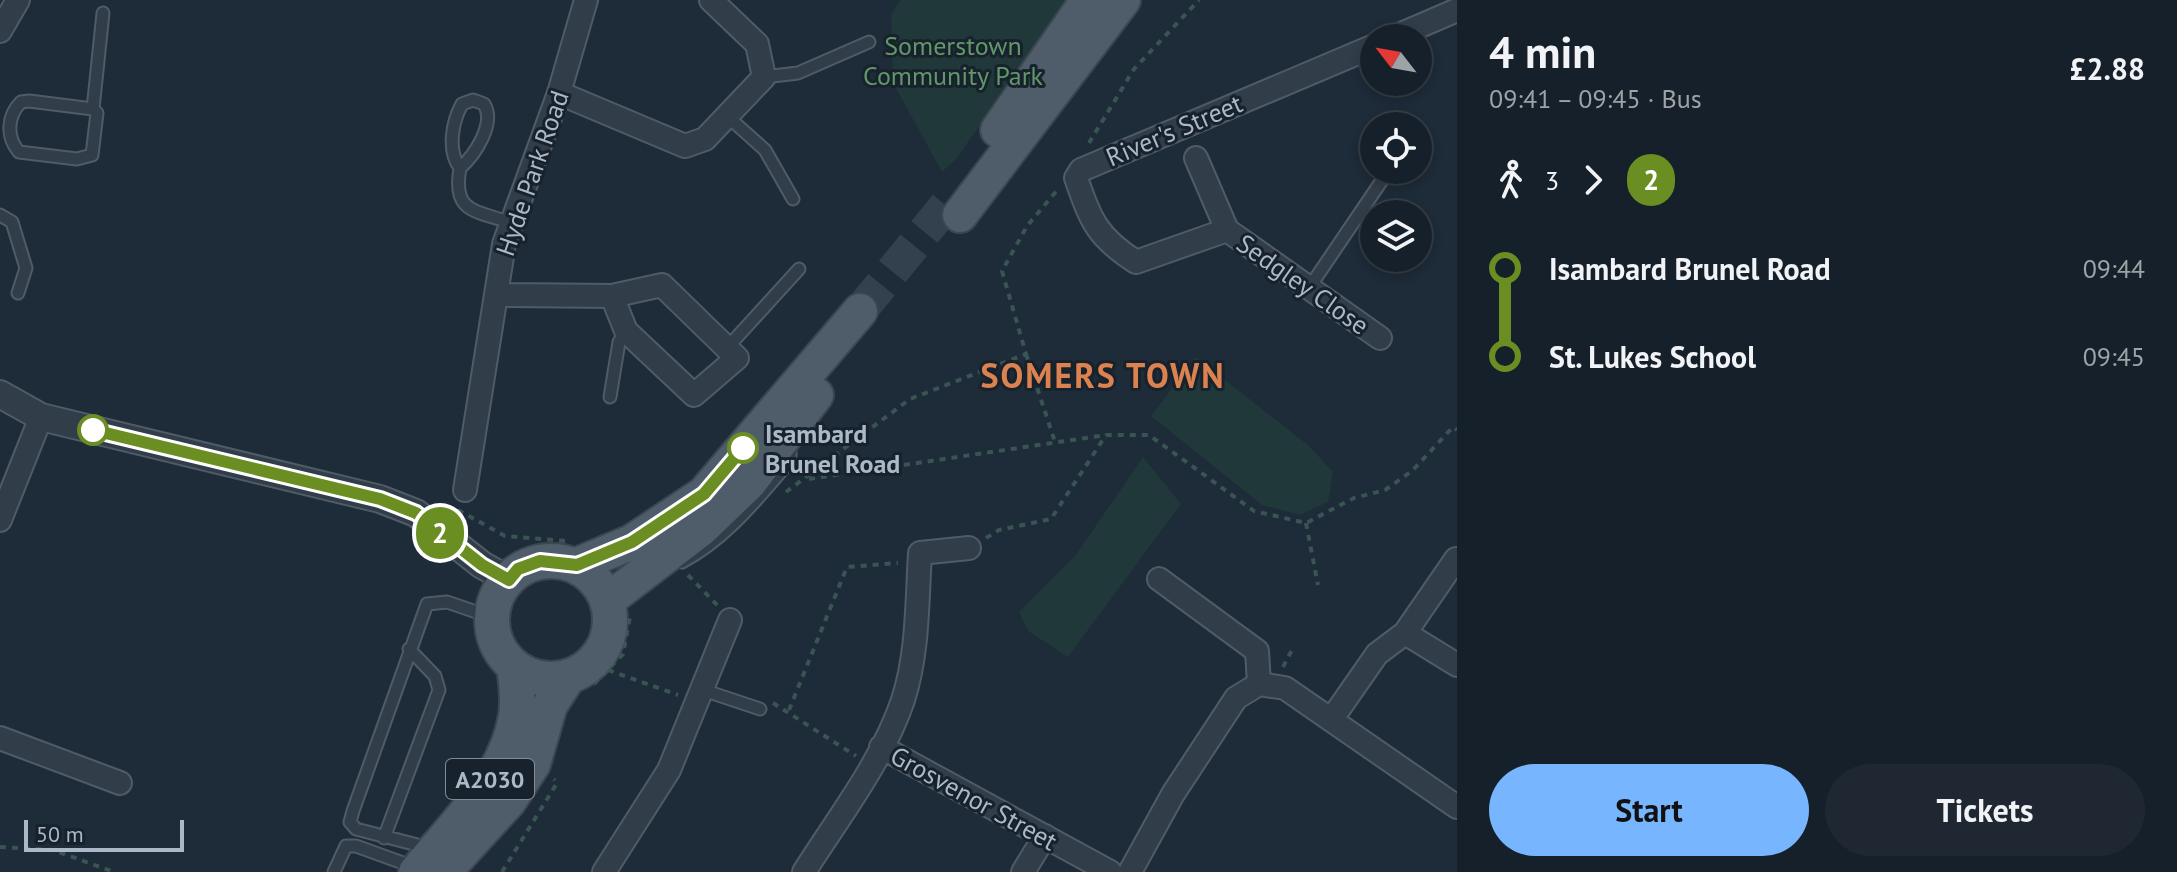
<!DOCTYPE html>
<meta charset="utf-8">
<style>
body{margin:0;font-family:"PT Sans",sans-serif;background:#1f2832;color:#f1f3f6;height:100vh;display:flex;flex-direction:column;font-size:30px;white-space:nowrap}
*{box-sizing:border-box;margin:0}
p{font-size:26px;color:#9ea3a8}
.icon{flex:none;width:44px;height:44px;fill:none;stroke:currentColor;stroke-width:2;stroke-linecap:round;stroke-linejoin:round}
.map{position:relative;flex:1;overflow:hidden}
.drawer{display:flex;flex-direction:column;background:#16202a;width:720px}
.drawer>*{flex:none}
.badge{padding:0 16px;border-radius:26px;font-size:28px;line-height:52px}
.needle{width:52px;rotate:301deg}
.controls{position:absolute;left:1360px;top:24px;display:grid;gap:16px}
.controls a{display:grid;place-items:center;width:72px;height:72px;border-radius:50%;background:#16202a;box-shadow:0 4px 12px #0003,0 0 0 2px #353e47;font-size:40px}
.scale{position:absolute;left:24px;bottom:20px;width:160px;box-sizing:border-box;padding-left:8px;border:4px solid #abb8c6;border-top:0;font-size:22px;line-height:28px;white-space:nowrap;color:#abb8c6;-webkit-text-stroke:6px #17222d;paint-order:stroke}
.map>.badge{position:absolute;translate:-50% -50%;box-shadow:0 0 0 4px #fff}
.legs{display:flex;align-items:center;gap:12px;height:88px;padding:0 32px;font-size:26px}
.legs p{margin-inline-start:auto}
.summary{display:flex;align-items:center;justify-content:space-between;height:136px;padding:0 32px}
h1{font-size:44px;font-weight:700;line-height:60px}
.cta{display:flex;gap:16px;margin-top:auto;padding:16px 32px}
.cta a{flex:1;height:92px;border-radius:48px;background:#77b6ff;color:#111;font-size:32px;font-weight:700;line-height:92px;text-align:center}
.cta a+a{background:#1f2832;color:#f1f3f6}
ul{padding:0 32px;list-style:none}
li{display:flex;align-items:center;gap:28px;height:88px;font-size:30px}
li i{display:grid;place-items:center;width:12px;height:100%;margin:0 10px;background:currentColor}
li i::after{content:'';width:20px;height:20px;margin:-10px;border:6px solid;border-radius:50%;background:#16202a}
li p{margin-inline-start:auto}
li:first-child i{background:linear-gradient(#0000 50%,currentColor 0)}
li:last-child i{background:linear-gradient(currentColor 50%,#0000 0)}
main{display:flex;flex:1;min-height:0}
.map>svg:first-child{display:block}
.green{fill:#203839}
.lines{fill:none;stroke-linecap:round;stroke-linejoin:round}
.primary-tunnel{stroke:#33404d;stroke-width:34;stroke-dasharray:34 17;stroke-linecap:butt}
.service-casing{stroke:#4f5b67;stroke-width:15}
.minor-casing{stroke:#4f5b67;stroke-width:26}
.tertiary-casing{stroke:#4f5b67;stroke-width:30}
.primary-casing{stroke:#3b4652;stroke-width:38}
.path{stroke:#3a5454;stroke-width:4;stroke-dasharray:6 6;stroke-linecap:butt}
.service{stroke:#313d49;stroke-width:11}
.minor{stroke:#313d49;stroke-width:22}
.tertiary{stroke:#313d49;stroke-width:26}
.primary{stroke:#4f5c69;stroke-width:34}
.line-1-casing{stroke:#fff;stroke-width:18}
.line-1{stroke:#6b8e23;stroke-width:12}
.stop-1-dot{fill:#fff;stroke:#6b8e23;stroke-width:4}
.labels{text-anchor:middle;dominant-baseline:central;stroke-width:6;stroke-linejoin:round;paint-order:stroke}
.shield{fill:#17222d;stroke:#7f8b98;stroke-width:2}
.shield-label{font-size:24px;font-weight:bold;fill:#abb8c6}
.park-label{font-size:26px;fill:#619869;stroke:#17222d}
.street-label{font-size:26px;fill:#abb8c6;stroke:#17222d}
.stop-label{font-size:26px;font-weight:bold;fill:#abb8c6;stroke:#17222d;text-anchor:start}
.district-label{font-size:34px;font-weight:bold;letter-spacing:2px;fill:#dc8250;stroke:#17222d}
</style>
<main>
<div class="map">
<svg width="1457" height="872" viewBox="0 0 1457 872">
<rect width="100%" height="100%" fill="#1e2b38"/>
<path class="green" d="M900,0H1068L956,159L942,172L893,83L891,14Z
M1196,357L1308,445L1333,472L1328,502L1300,515L1262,505L1151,416Z
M1143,457L1181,504L1068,657L1028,631L1019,612L1075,556Z"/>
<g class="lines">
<path class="primary-tunnel" d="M860,311L953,197"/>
<defs>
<path id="service" d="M764,77L798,73L869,42
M29,101L93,109L97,113L92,155L77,159L19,152C6,137 7,116 21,102Z
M93,109L103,13
M727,116L765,150L793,199
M460,168C475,155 496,123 484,104L473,100L462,104C452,122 447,151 460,168C452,213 475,210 511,223
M0,215L12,222L26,268L18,293
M1309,288L1389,170
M727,348L799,269
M610,397L619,342L626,331
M682,562C726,539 758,498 790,461V443
M703,690L760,709
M384,838L439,690L435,676L409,649
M429,848L356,829L350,822L353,811L427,604L447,602L491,617
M334,872L346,846H356L414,867"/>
<path id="minor" d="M0,31L18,0
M1392,38L1457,10
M1374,46L1081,170L1076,178C1091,221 1097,237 1136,262L1227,230L1380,338
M559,93L685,146L705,139L764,77L757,44L711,0
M1196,158L1227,230
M496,295L612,296L662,285L737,358L694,395L626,331L612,296
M465,490L504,244L559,93L586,0
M0,520L41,417
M1159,579L1257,651L1259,684
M1405,633L1457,665
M1331,720L1377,654L1405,633L1456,559
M0,738L120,783
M881,747L1110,872
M604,872L669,770L730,620
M804,872C838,818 882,762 903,700C918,654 917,602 920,553L969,548
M1023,872L1045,836
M1130,872L1173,794L1236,698L1259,684L1285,688L1457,807"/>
<path id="tertiary" d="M0,394L41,417L380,499L416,513L482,565L509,580"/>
<path id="primary" d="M998,130L1088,0
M960,215L1123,0
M492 620a59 59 0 1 1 118 0a59 59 0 1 1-118 0Z
M577,565L632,542L704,494L860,311
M608,600L701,529L749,483L816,395
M445,871L509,801L522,781L533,764L550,705L569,676
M416,872C454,825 506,778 516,716C519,699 516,683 514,666"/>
</defs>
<use href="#service" class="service-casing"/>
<use href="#minor" class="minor-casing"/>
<use href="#tertiary" class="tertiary-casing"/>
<use href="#primary" class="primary-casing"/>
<path class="path" d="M1089,143L1134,69L1199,0
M1026,354L1055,442
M809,479L1106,435H1149L1254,511L1306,523L1354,498L1385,490L1412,471L1453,427L1457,430
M786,492L910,399L1026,354L1002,271L1027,226L1059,188
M458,510L505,536L565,541
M1306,523L1318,585
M986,538L999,530L1051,519L1106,435
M688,575L718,606
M1283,667L1293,648
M608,670L678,695
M594,684L623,654L630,617
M773,703L856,756
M789,710L847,567L898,563
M0,847L53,850L114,872
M502,872L557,783L554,779"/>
<use href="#service" class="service"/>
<use href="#minor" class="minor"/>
<use href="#tertiary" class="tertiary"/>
<use href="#primary" class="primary"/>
</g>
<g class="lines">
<defs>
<path id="line-1" d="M93,430L380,499L416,513L482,565L509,580L518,569L540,561L577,565L632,542L704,494L743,448"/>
</defs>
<use href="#line-1" class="line-1-casing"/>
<use href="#line-1" class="line-1"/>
</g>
<g class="stop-1-dot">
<circle cx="93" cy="430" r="14"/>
<circle cx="743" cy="448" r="14"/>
</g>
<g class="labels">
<rect class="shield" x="446" y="759" width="88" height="40" rx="6"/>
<g class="shield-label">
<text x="490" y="779">A2030</text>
</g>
<g class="park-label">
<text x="953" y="45">Somerstown<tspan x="953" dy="30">Community Park</tspan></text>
</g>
<g class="street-label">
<text transform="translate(1174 130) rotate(-23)">River's Street</text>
<text transform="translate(532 173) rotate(-71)">Hyde Park Road</text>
<text transform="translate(1303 284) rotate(35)">Sedgley Close</text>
<text transform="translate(974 798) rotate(29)">Grosvenor Street</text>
</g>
<g class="stop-label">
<text x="765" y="433">Isambard<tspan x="765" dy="30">Brunel Road</tspan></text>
</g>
<g class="district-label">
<text x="1103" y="375">SOMERS TOWN</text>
</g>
</g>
</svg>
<div class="controls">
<a><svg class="needle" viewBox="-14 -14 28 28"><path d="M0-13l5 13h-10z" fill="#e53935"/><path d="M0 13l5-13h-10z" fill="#9ea3a8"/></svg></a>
<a><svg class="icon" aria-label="locate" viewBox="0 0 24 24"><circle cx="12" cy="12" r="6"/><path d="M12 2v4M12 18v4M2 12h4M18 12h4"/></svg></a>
<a><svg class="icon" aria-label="layers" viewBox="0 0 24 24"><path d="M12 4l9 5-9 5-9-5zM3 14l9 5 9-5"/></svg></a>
</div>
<div class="scale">50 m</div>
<b class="badge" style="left:440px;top:533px;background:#6b8e23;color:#fff">2</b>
</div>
<section class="drawer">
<div class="summary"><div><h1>4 min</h1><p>09:41 – 09:45 · Bus</p></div><b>£2.88</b></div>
<div class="legs"><svg class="icon" aria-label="walk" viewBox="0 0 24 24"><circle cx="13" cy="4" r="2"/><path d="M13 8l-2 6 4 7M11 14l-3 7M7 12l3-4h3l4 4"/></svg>3<svg class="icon" aria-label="forward" viewBox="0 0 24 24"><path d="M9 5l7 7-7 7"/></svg><b class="badge" style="background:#6b8e23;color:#fff">2</b></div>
<ul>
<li><i style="color:#6b8e23"></i><b>Isambard Brunel Road</b><p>09:44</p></li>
<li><i style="color:#6b8e23"></i><b>St. Lukes School</b><p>09:45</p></li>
</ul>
<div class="cta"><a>Start</a><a>Tickets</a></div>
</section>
</main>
